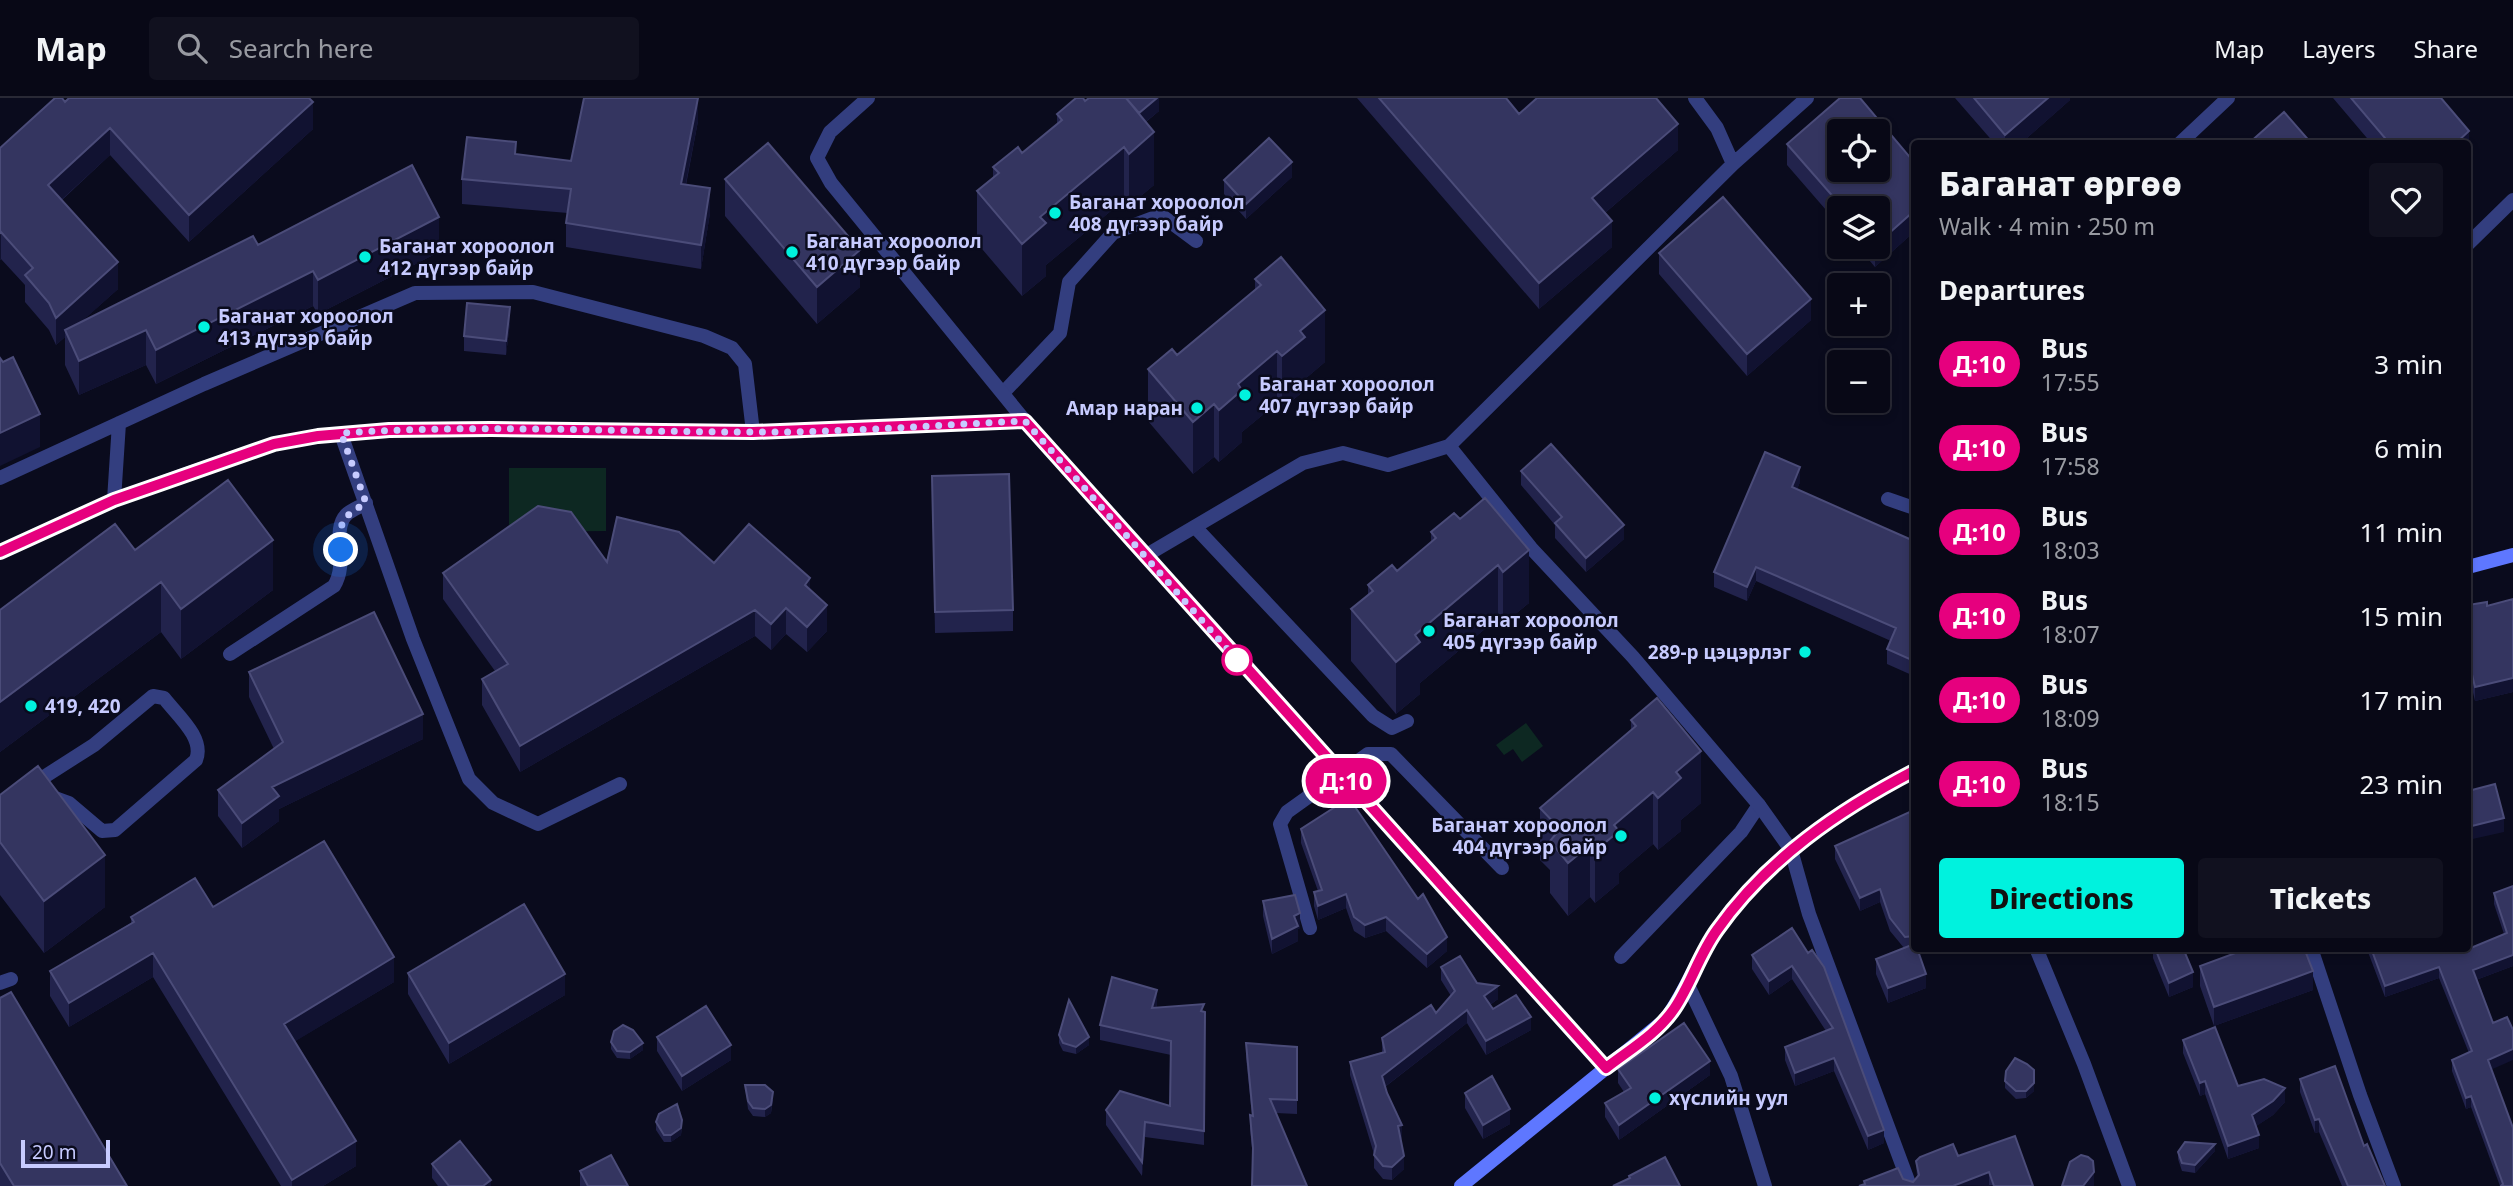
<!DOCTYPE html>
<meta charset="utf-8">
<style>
body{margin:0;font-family:"Noto Sans",sans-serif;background:#11111f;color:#f1f3f6;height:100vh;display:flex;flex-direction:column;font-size:26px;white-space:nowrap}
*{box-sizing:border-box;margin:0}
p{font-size:23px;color:#989aa1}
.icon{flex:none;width:38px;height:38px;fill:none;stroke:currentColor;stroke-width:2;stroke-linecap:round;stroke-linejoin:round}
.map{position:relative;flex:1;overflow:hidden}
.details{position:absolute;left:1911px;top:42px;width:560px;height:812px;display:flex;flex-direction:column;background:#080816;border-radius:7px;box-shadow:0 4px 10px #0003,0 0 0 2px #292935}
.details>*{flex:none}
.badge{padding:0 14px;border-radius:23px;font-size:24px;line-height:46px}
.buttons{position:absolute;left:1827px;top:21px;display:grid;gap:14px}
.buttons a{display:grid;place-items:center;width:63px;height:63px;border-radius:7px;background:#080816;box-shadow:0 4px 10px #0003,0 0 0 2px #292935;font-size:35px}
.scale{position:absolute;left:21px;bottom:18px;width:89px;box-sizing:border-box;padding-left:7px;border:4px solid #c7cbff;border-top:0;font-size:19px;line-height:24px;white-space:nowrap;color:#c7cbff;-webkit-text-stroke:5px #0a0b1d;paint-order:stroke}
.you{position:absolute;width:35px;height:35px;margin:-18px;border:5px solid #fff;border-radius:50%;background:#1a73e8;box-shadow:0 0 0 10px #1a73e833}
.map>.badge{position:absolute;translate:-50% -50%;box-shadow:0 0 0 4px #fff}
h2{padding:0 28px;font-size:26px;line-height:63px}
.round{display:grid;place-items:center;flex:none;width:74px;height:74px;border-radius:7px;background:#11111f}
.summary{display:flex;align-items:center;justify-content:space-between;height:119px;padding:0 28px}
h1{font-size:33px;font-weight:800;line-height:52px}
.button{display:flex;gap:14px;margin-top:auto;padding:14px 28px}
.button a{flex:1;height:80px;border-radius:7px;background:#00f2de;color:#111;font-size:28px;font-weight:800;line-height:80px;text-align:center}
.button a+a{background:#11111f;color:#f1f3f6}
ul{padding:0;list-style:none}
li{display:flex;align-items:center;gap:21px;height:84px;padding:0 28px}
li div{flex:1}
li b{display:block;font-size:26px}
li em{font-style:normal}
li .badge{min-width:77px;font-weight:700;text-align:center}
header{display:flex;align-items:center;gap:42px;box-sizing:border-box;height:98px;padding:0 35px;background:#080816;border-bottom:2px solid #292935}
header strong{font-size:33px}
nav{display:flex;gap:38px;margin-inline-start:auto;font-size:24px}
.search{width:490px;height:63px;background:#11111f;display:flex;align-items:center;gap:18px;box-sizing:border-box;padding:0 24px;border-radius:7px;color:#989aa1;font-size:26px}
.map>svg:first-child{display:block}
.green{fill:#0d2822}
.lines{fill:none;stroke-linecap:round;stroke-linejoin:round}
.service{stroke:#333e7f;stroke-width:14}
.minor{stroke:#333e7f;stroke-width:14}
.secondary{stroke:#5e77ff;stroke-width:14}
.wall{fill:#22234c}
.shaded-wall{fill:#111231}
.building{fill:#343560;stroke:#4b4c79;stroke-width:2;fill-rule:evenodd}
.line-casing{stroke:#fff;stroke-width:16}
.line{stroke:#e6007e;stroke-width:10}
.walk{stroke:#c7cbff;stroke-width:7;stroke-dasharray:0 12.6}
.poi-dot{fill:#00f2de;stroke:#0a0b1d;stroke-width:2.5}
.stop-dot{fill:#fff;stroke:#e6007e;stroke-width:3.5}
.labels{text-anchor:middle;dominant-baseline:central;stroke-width:5;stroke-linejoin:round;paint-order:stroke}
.poi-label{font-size:19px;font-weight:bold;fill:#c7cbff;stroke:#0a0b1d;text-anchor:start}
</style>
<header>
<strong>Map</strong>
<div class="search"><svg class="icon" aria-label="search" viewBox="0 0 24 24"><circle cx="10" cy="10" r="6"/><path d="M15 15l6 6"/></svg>Search here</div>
<nav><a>Map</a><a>Layers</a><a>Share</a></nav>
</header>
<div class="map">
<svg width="2513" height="1088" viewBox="0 0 2513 1088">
<rect width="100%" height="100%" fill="#0a0b1d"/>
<path class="green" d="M509,370H606V433L509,434Z
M1526,625L1543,648L1522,664L1513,651L1504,657L1496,647Z"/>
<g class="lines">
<path class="service" d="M2468,146L2513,102
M1003,295L1060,235L1069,184L1113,135L1161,117L1196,143
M341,336L413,541L469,681L493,705L538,726L620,686
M1195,429L1373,618L1392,630L1407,623
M230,556L334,488C349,464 331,433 346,417C351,412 360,409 366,405
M0,707L94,647L153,598L164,600C177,617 205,640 196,662L115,732L102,733L69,705L47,697
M1310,830L1280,726L1287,714L1368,656H1391L1502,770
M1621,859L1741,734L1759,707"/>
<path class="minor" d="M868,0L830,34L817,60L831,85L1025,323
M1695,0L1717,30L1733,66L1449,348L1531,450L1633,559L1759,707L1791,752L1809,816L1910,1088
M2179,46L2228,0
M1733,66L1807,0
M0,380L204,286L415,195L533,194L704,238L732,250L745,266L753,334
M1888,401L1914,410
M114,402L119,325
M0,454L114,402L183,377L274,346L318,338L389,332L491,331L753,334L1025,323L1606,970
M1145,458L1303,365L1343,355L1388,367L1449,348
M2036,850L2084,966L2129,1088
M2311,850L2360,997L2394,1088
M0,885L11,881
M1688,887L1731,978L1765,1088"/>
<path class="secondary" d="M2468,469L2513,457
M1461,1088L1665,922C1686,894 1696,862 1716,834C1765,762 1839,712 1914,673"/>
</g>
<path class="wall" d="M1159,0V13L1146,24L1154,87L1129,108L1124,102L1046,167V178L1022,198L977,145V93L993,79V69L1022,55L1057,26V16L1085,3Z
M1357,0H1506L1519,16L1678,52L1605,115L1612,149L1539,211Z
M1955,0H2070V2L2020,46H1995Z
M2333,0H2441L2469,33V54L2468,55V46H2372Z
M65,4L313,31L189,144L110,57L62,102L118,191L82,223L258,147L439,154L318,216L313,208L156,286L146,267L79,297L65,267V239L56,247L49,232L25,204V187L1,161L0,162V50Z
M698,23L686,87L710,115L701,171L566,149V125L568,115L462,106V81L516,56L571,63Z
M1787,46L1914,64V134L1875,169L1858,149H1878V110H1839V127L1787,67Z
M1292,79L1246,121L1224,96V82Z
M725,81L860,189L817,226L725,118Z
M1659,155L1811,222L1747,278L1659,176Z
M1255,181L1325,264L1305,281V292L1282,311L1277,305L1242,334V344L1219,364L1214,359L1193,376L1148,323V271L1177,257L1255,192Z
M510,224L506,257L464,253V238Z
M1521,373L1624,441L1586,474L1555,440V427L1521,387Z
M932,378L1013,512V533L935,535Z
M1800,384L1797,391L1914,443V578L1887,566V551L1891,543L1756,483L1747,503L1714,489V474Z
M1454,415L1529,505L1503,526L1498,520L1420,585V596L1396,616L1351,563V511L1368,497V487L1397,473L1431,444V434Z
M135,452L273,492L181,561L161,534L0,654V512Z
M607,464L714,465L810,492L827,533L807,554L786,536L771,552L755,538L520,674L482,607V581L495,573L443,501V475Z
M2513,501V594L2475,603L2468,573V507L2487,508Z
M249,574L423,641L279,711V723L242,750L218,718V692L274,651L249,599Z
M1631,622L1701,705L1681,722V733L1658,752L1653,746L1619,775V785L1595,805L1590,799L1568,818L1550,795V772L1540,762V710L1631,633Z
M0,697L105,809L44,855L0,797Z
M1914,712V850L1926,890L1888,905L1876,876V861L1904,850L1890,833L1880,804L1860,813L1835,761V748Z
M1301,731L1447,853L1427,870L1386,833L1365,840L1354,833L1346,810L1318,822L1314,808V794L1318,793L1301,745Z
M2513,788V868L2476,882L2513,1088H2500L2471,1009L2466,1011L2452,973V962L2469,955L2439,880L2385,899L2368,854V850H2466V852L2504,836L2494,806V795Z
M1263,803L1300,830L1298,831V843L1272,856L1263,818Z
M213,809L394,884L295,943L356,1068L323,1088H281L153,879L69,929L50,898V873L131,825V819Z
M1792,830L1884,1045L1868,1052L1834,973L1795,988L1785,962V949L1826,933L1792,881L1769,897L1752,871V857Z
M2153,850H2183L2193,889L2169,899L2153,860Z
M2200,868L2313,892L2214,928L2200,888Z
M1441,869L1477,885L1498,901L1490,907L1493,911L1531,932L1486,957L1467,925L1385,989L1402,1040L1400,1041L1404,1071L1392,1082L1383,1081L1374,1070V1056L1350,977V964L1382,954V940L1436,915L1451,898L1441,882Z
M408,875L565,897L449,966L408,896Z
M0,900L127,1088H0Z
M1157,906L1156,910L1204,914V1047L1145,1039L1142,1078L1106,1027V1012L1170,1008L1171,957L1100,942V927Z
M1059,937L1089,947L1076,956L1063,953L1059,945Z
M657,939L731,962L682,993L657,953Z
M2183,942L2238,988L2285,1004L2273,1017L2256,1028L2259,1050L2228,1061L2205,996L2200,998L2183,955Z
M611,944L643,952L630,961L617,960L611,951Z
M1246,945L1297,949V1016L1276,1015L1253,1060L1250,1031V1017L1252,1018L1246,959Z
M1618,971L1710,977L1619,1042L1605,1019V1005L1624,994L1618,985Z
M2300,981L2385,1088H2342L2319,1034L2315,1035L2300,994Z
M2005,983L2034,993L2026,1000L2016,1001L2005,990Z
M745,987L773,1002L771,1015L765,1019L753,1018L748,1011Z
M1465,995L1510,1026L1483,1041L1465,1010Z
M656,1024L682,1029L681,1037L671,1044H664L656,1032Z
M2215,1053L2195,1075L2182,1073L2178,1061V1054Z
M1958,1058L2033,1088L1864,1086V1083L1903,1081L1913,1084L1917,1079L1916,1063Z
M432,1066L491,1088H438L432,1080Z
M580,1073L628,1088H580Z"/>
<path class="shaded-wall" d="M698,0V23L681,110V86Z
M1157,0H1159V13L1138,30V16Z
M2048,0H2070V2L2020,46H2005V37Z
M313,4V31L189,144V117Z
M1678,26V52L1592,126V100Z
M110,30V57L48,114V87Z
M2469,33V54L2468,55V46H2455Z
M1154,34V87L1129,108V56Z
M1124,49V102L1046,167V178L1022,198V146L1040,119Z
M1292,64V79L1246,121V106Z
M710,90V115L701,171V147Z
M1914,113V134L1875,169V149H1878V145Z
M439,119V154L318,216V182Z
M1612,123V149L1539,211V185Z
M1,134V161L0,162V135Z
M860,152V189L817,226V189Z
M118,164V191L67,237L65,232V239L56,247V220Z
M313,173V208L156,286V252Z
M1811,201V222L1747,278V256Z
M510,209V224L506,257V243Z
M1325,212V264L1305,281V292L1282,311V258L1300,233Z
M146,232V267L79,297V263Z
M1277,253V305L1242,334V344L1219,364V312L1238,286Z
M1214,306V359L1193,376V324Z
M40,316V349L0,368V335Z
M1800,369V384L1792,404V389Z
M1624,427V441L1586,474V460Z
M273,442V492L181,561V511Z
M1529,452V505L1503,526V474Z
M1498,467V520L1420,585V596L1396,616V564L1415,537Z
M1756,469V483L1747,503V489Z
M810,480V506L805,487Z
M161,484V534L0,654V604Z
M827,507V533L807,554V529Z
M786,510V536L771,552V526Z
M755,512V538L520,674V648Z
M2513,580V594L2475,603V589Z
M423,616V641L279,711V723L242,750V725L272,689Z
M1701,653V705L1681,722V733L1658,752V700L1676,674Z
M1653,694V746L1619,775V785L1595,805V753L1614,727Z
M2504,720V734L2468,742V729Z
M1590,747V799L1568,818V765Z
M105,757V809L44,855V803Z
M1880,791V804L1860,813V800Z
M1346,796V810L1318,822V808Z
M1300,815V830L1298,831V843L1272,856V841L1294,818Z
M1386,819V833L1365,840V827Z
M1447,839V853L1427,870V856Z
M153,855V879L69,929V905Z
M2513,857V868L2473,883V872Z
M394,859V884L284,950V926Z
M1792,868V881L1769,897V883Z
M2439,869V880L2385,899V888Z
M2313,873V892L2214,928V909Z
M2193,874V889L2169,899V885Z
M565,876V897L449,966V945Z
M1926,876V890L1888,905V890Z
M1498,888V901L1484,911V898Z
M1157,892V906L1152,924V910Z
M1467,912V925L1382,991V978Z
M1531,919V932L1486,957V943Z
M1089,939V947L1076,956V949Z
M643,945V952L630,961V954Z
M731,947V962L682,993V978Z
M2513,951V962L2488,973V962Z
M1834,960V973L1795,988V975Z
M1710,963V977L1619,1042V1027Z
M2205,983V996L2200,998V985Z
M2034,985V993L2026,1000V993Z
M2285,990V1004L2273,1017L2252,1031V1017Z
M773,994L771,1015L765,1019V1011Z
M2471,998V1009L2466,1011V1000Z
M1510,1011V1026L1483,1041V1027Z
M2319,1021V1034L2315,1035V1022Z
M682,1022L681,1037L671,1044V1037Z
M1145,1024V1039L1142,1078V1064Z
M1402,1027V1040L1398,1041V1028Z
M1884,1032V1045L1868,1052V1038Z
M2259,1037V1050L2228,1061V1048Z
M356,1043V1068L323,1088H292V1082Z
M2215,1046V1053L2195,1075V1067Z
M1404,1058V1071L1392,1082V1069Z
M1989,1074V1087L1953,1088Z
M2094,1074V1088H2083Z
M491,1082V1088H483Z"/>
<path class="building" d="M55,0H62L65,4L69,0H309L313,4L189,117L110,30L48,87L118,164L56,220L49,205L25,177L33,170L1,134L0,135V50Z
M584,0H698L681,86L710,90L701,147L566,125L571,91L462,81L467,39L516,44L515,56L571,63Z
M1076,0H1083L1085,3L1089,0H1126L1154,34L1129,56L1124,49L1040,119L1046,125L1022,146L977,93L999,75L993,69L1018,49L1022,55L1062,22L1057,16Z
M1126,0H1157L1139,15Z
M1379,0H1506L1519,16L1537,0H1656L1678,26L1592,100L1612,123L1539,185Z
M1840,0H1860L1914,64V113L1878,145V110H1843L1787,46ZM1839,33H1878V72H1839Z
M1974,0H2048L2005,37Z
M2351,0H2441L2469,33L2455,46H2390Z
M2284,14L2312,46H2248Z
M1269,40L1292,64L1246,106L1224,82Z
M768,45L860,152L817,189L725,81Z
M412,67L439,119L318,182L313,173L156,252L146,232L79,263L65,232L253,138L258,147Z
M1723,99L1811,201L1747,256L1659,155Z
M1281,159L1325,212L1300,233L1305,239L1282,258L1277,253L1238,286L1242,292L1219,312L1214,306L1193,324L1148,271L1172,251L1177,257L1261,187L1255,181Z
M467,205L510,209L506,243L464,238Z
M13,259L40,316L0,335V260L3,264Z
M1551,346L1624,427L1586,460L1555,425L1562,419L1521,373Z
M1765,354L1800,369L1792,389L1914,443V563L1887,551L1896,530L1756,469L1747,489L1714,474Z
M1009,376L1013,512L935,514L932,378Z
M228,382L273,442L181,511L161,484L0,604V512L115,426L135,452Z
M1485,400L1529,452L1503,474L1498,467L1415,537L1420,544L1396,564L1351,511L1373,493L1368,487L1392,467L1397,473L1436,440L1431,434L1454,415L1460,421Z
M538,408L571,414L607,464L617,419L679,434L714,465L749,426L810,480L805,487L827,507L807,529L786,510L771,526L755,512L520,648L482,581L508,566L443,475Z
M2513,501V580L2475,589L2468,560V507L2487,504V508Z
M374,514L423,616L272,689L279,698L242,725L218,692L283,644L249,574Z
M1657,600L1701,653L1676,674L1681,680L1658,700L1653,694L1614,727L1619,733L1595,753L1590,747L1568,765L1550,743L1560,731L1540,710L1636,628L1631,622Z
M38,668L105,757L44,803L0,744V697Z
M2495,686L2504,720L2468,729V693Z
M1349,700L1418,801L1423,796L1447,839L1427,856L1386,819L1365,827L1354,819L1346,796L1318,808L1314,794L1322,792L1301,731Z
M1914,712V838L1905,839L1890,820L1880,791L1860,800L1835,748Z
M324,743L394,859L284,926L356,1043L292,1082L153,855L69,905L50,873L134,824L131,819L195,780L213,809Z
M2513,788V857L2473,872L2493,925L2507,919L2513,932V951L2488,962L2513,1030V1088H2501L2503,1086L2471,998L2466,1000L2452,962L2472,953L2439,869L2385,888L2371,850H2466V852L2507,835L2494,795Z
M1295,797L1300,815L1294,818L1298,828L1272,841L1263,803Z
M524,806L565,876L449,945L408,875Z
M1792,830L1808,855L1812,852L1824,869L1884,1032L1868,1038L1834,960L1795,975L1785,949L1833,930L1792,868L1769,883L1752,857Z
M1914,846V850H1917L1926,876L1888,890L1876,861Z
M2155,850H2183L2193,874L2169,885Z
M2249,850H2304L2313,873L2214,909L2200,868Z
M1460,858L1477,885L1498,888L1484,898L1493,911L1516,897L1531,919L1486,943L1467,912L1382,978L1387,995L1402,1027L1398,1028L1404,1058L1392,1069L1383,1068L1374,1057L1376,1048L1350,964L1385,954L1382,940L1431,907L1436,915L1455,893L1441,869Z
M1112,879L1157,892L1152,910L1204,906L1201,913L1205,914L1204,1033L1145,1024L1142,1064L1106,1012L1120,993L1170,1008L1171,943L1100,927Z
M11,894L127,1088H14L0,1065V900Z
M1069,902L1089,939L1076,949L1063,945L1059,937Z
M706,908L731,947L682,978L657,939Z
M1684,925L1710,963L1619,1027L1605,1005L1631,990L1618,971Z
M623,927L633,932L643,945L630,954L617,953L611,944L614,933Z
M2215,929L2238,988L2264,981L2285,990L2273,1003L2252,1017L2259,1037L2228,1048L2205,983L2200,985L2183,942Z
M1246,945L1297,949V1002L1270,1001L1307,1088H1252L1253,1050L1250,1017L1253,1018Z
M2015,960L2027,966L2034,972V985L2026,993H2016L2005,983L2006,973Z
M2335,968L2364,1048L2367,1046L2385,1088H2348L2319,1021L2315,1022L2300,981Z
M1492,978L1510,1011L1483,1027L1465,995Z
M745,987H765L773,994L771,1007L765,1011L753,1010L748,1003Z
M677,1006L682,1022L681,1030L671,1037H664L656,1024L659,1016Z
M2015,1038L2033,1088H1994L1989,1074L1953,1088H1859L1865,1086L1864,1083L1898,1070L1903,1081L1913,1084L1919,1077L1916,1063L1920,1059L1953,1046L1958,1058Z
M460,1043L491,1082L483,1088H449L432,1066Z
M2185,1044L2215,1046L2195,1067L2182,1065L2178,1054Z
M611,1057L628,1088H588L580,1073Z
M2081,1057L2088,1059L2093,1063L2094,1074L2083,1088H2062L2070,1064Z
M1665,1059L1680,1088H1613L1630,1080L1629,1078Z"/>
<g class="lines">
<defs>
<path id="line" d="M0,454L114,402L160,386L274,346L318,338L389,332L491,331L753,334L1025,323L1606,970C1629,952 1657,936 1674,911C1691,886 1699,857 1717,832C1767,761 1839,712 1914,673"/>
</defs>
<use href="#line" class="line-casing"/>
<use href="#line" class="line"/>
<path class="walk" d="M341,452C339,423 341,420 366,405L341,335C477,326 614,334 749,334C841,335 933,327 1025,323L1237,562"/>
</g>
<g class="poi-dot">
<circle cx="1055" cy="115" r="7"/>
<circle cx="792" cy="154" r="7"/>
<circle cx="365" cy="159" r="7"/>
<circle cx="204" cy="229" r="7"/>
<circle cx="1245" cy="297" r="7"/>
<circle cx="1197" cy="310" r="7"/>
<circle cx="1429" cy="533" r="7"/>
<circle cx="1805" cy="554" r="7"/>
<circle cx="31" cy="608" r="7"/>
<circle cx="1621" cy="738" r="7"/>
<circle cx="1655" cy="1000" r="7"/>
</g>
<circle class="stop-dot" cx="1237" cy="562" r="14"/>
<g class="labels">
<g class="poi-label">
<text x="1069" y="104">Баганат хороолол<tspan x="1069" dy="22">408 дүгээр байр</tspan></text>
<text x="806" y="143">Баганат хороолол<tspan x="806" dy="22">410 дүгээр байр</tspan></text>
<text x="379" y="148">Баганат хороолол<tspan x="379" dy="22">412 дүгээр байр</tspan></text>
<text x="218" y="218">Баганат хороолол<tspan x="218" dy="22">413 дүгээр байр</tspan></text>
<text x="1259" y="286">Баганат хороолол<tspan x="1259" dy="22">407 дүгээр байр</tspan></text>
<text x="1183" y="310" text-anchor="end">Амар наран</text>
<text x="1443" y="522">Баганат хороолол<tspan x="1443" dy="22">405 дүгээр байр</tspan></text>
<text x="1791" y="554" text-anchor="end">289-р цэцэрлэг</text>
<text x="45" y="608">419, 420</text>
<text x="1607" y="727" text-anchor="end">Баганат хороолол<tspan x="1607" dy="22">404 дүгээр байр</tspan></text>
<text x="1669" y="1000">хүслийн уул</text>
</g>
</g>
</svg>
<div class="buttons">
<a><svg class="icon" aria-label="locate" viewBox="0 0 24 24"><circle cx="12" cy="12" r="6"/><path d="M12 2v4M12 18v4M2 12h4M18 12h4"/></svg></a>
<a><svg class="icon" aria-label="layers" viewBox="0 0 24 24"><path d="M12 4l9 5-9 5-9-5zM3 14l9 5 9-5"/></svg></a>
<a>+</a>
<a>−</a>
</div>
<div class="scale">20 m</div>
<div class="you" style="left:341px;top:452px"></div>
<b class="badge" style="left:1346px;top:683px;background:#e6007e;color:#fff">Д:10</b>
<section class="details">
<div class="summary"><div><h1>Баганат өргөө</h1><p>Walk · 4 min · 250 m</p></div><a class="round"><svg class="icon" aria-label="heart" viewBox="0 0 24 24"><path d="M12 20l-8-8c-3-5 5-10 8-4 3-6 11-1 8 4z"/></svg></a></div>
<h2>Departures</h2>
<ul>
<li><span class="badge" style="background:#e6007e;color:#fff">Д:10</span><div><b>Bus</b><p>17:55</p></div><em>3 min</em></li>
<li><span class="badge" style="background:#e6007e;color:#fff">Д:10</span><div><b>Bus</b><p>17:58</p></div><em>6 min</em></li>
<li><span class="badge" style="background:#e6007e;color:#fff">Д:10</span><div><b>Bus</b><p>18:03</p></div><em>11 min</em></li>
<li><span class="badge" style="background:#e6007e;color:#fff">Д:10</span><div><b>Bus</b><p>18:07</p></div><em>15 min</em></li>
<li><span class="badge" style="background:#e6007e;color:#fff">Д:10</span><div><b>Bus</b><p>18:09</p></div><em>17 min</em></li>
<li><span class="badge" style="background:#e6007e;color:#fff">Д:10</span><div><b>Bus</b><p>18:15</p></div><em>23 min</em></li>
</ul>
<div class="button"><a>Directions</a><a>Tickets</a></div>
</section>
</div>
